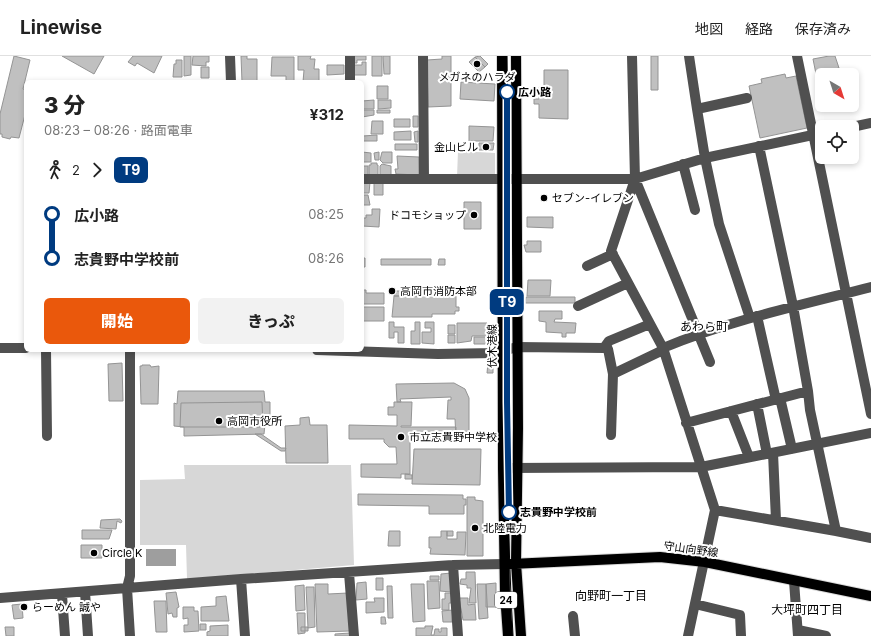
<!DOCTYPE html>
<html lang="ja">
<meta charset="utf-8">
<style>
body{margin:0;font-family:Inter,"Noto Sans JP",sans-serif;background:#f2f2f2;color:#222;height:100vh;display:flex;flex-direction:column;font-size:15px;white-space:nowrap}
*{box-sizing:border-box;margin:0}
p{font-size:13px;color:#767676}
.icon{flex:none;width:22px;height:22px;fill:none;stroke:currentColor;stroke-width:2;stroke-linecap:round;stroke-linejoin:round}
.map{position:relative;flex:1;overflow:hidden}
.side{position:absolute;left:24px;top:24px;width:340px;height:272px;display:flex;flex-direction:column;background:#fff;border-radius:6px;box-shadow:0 2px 6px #0003}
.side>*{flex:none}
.badge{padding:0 8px;border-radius:6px;font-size:14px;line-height:26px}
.needle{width:26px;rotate:141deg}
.tools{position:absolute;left:815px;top:12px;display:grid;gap:8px}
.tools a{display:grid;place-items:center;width:44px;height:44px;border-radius:6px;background:#fff;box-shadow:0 2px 6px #0003;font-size:20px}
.map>.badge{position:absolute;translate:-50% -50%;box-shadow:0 0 0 2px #fff}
.legs{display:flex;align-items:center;gap:6px;height:44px;padding:0 20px;font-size:13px}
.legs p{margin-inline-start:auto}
.head{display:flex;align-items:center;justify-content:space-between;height:68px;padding:0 20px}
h1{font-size:22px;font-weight:800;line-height:30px}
.cta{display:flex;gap:8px;margin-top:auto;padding:8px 20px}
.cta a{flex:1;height:46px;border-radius:6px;background:#ea580c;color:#fff;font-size:16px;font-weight:800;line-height:46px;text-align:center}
.cta a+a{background:#f2f2f2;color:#222}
ul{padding:0 20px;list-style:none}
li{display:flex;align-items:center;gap:14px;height:44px;font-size:15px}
li i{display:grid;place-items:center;width:6px;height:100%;margin:0 5px;background:currentColor}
li i::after{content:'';width:10px;height:10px;margin:-5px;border:3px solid;border-radius:50%;background:#fff}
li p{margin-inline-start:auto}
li:first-child i{background:linear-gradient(#0000 50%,currentColor 0)}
li:last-child i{background:linear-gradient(currentColor 50%,#0000 0)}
header{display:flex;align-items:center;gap:24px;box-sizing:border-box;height:56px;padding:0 20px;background:#fff;border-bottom:1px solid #e0e0e0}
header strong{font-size:19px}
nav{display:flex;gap:22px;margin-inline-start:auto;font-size:14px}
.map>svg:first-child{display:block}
.green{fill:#d7d7d7}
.water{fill:#9e9e9e}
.building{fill:#c0c0c0;stroke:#949494}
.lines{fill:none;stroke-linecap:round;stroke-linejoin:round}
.major-casing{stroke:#dbdbdb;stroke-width:12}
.minor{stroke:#505050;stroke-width:10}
.major{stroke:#000;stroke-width:10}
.tram{stroke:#000;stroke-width:1}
.line-1-casing{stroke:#fff;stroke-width:9}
.line-1{stroke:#003b80;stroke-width:6}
.poi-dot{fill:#000;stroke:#fff;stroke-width:1.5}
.stop-1-dot{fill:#fff;stroke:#003b80;stroke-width:2}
.labels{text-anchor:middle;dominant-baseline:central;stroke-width:4;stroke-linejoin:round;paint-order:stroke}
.shield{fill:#fff;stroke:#4c4c4c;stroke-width:1}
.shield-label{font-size:10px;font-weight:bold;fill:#000}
.poi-label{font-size:11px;fill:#000;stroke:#fff;text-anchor:start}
.stop-label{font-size:11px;font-weight:bold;fill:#000;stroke:#fff;text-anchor:start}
.street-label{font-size:11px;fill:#000;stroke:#fff}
.neighbourhood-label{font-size:12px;fill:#000;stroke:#fff}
</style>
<header>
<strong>Linewise</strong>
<nav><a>地図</a><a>経路</a><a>保存済み</a></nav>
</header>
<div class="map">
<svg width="871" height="580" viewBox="0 0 871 580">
<rect width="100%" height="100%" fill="#fff"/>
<path class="green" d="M458,95L495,97V121H457Z
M184,409H351L354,509L187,523L186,489H140V424L185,423Z"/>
<path class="water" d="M146,493H176V510H146Z"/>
<path class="building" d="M14,0L30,4L23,33L26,34V55L19,82L11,81L10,83L2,81V78H0V58Z
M62,0H104L94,18Z
M133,0H162L154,17L137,7L135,10L128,6Z
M184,0H191V19L184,20Z
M193,0H209V6H206V10L192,9Z
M241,0H247V3H257V26H242Z
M298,0H311L310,3H315L314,13H319V26H303L304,14H298Z
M353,0H366V4H357V7H353Z
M372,0H382V20H372Z
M383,0H390V18H384Z
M442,0H451V50L428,51L427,4L442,3Z
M480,0L488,8L485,11L475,1Z
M651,0H658V34H651Z
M829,0H835L839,12L834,13L835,19H822V29L816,18L813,3Z
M272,1H294V26H286V20H271Z
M475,1L485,11L479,16L469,6Z
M176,4H182V21H173L174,8H176Z
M362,6H366V19H354V9H362Z
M327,9H344V18L327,19Z
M201,11H209V22H201Z
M544,14H568V63L539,62V48H534V43H539V31H544Z
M785,18L786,22L796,20L807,72L760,82L749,30L762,27L761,23Z
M461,26L495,28L494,45L460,43Z
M377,30H388V43H377Z
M374,44V53H362V45Z
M378,44H391V52L378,53Z
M362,54H374V59L362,61Z
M377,54H390V57H377Z
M413,60H418V71H413Z
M394,63H410V71H394Z
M372,65H383V78H371Z
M469,70L494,71L493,85H469Z
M411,75V84H394V76Z
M418,75V86H415L414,76Z
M377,79V85H363V80Z
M479,87H494L493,94H479Z
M395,88H417V94H395Z
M362,96L371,97V106H362Z
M379,96V104H375L374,97Z
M382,96H392V107H383L380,104Z
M397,100L419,101V119L396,118L395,113H398Z
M371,107H377V109H378V120H369V109H371Z
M382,108L391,110V119L380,120V110Z
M362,110H368V119H362Z
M362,126H370L369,137H362Z
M374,127H383V139H374Z
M362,139H368L370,149H362Z
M464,146H481V173H464Z
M372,153H380L379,171L362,170V162H366V159H372Z
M527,161H553V172L527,171Z
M527,185H541V196H526L524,189H527Z
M362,202H365V211H362Z
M381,203H431V209H381Z
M439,203H445V209H438Z
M528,224H551L550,240H527Z
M362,234H366V237H384V248H362Z
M394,235H427V240H394Z
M432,236H456V251H459V255H455V258H432V261H392L394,240H431Z
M526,241H575V247H525Z
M362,251H384V265H362Z
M539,255H562V263H555L554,266L576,267L575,277H566V281H562V277L546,276V266L539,265Z
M389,266H394V271H404V287H398V276H394V282H389Z
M415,266H420V288H411V275H415Z
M425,266H434V288L422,287V276H431V272H425Z
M457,267H487V280H472L471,285L457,287Z
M448,269H455V278H448Z
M448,279H455V287H448Z
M474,281H490L489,286L487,288H474Z
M122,307L123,345H109L108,308Z
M488,307H493V317H487Z
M142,309H150L151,311L159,310L158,348H141L140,310H142Z
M454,327L465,333L469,342V381L456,382L455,363H447L448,344H451V341L400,343L401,346H397L396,328Z
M178,335H264L265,346H270V368H265L264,378L184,380V371L174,370V347L177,348Z
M262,346L263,371H180L181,347Z
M394,346H412L411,370H401V371H456V384L410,385V418H401V422L361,421V408H397L396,391H389L384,386V383H349V369L397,370V359H388V351H394Z
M309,361L310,369H327L328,407H286L285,370L300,369V362Z
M255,378H261L281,392H286L285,395H281Z
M414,393H481L480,429L412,428Z
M405,418L412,419V423H405Z
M358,438L463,439V443H466V449H464V458H429V450L358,449Z
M467,441H475V444L483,445V500H467Z
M120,463L122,465L121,467L117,465L116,473L100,472L101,464Z
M82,474H112L109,483H82Z
M389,475H400V490H388Z
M441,475H447V483H457V476H466L465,499L430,498L431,492H429V481H441Z
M447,475H453V480H447Z
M81,489H102V502H81Z
M466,516H475L476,547H469L471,532H467V529L460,528L461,523H466Z
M451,517V536L440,535L441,518Z
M430,520H439V524H430Z
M376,522H383V534H376Z
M427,525H439L440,552L428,553Z
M366,526L367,543L356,544L357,527Z
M496,527V551H486V528Z
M315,528H328V538L348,537L350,575L317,576Z
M411,528H424L425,565L413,566Z
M477,528H486L488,562L479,563Z
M304,529L305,554L296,555L295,530Z
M387,530H392L393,562H388Z
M306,531H314L315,571L308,572Z
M176,536L179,551L177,552V561H173L172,557L168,558L166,537Z
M445,537H452L451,547H449V554H442V543H445Z
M226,540L229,565H201V551L216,550V541Z
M374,542H384V556L366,557V546H375Z
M459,542H468V549L475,548L476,564H463Z
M154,545H166L167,576H156Z
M22,548L23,562L14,563L12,549Z
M183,551H194V555H198L199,575L184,576V569H188V562L183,563Z
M453,554L452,566H443L442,555Z
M297,557H305V577L298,578Z
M381,561H385L386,568H381Z
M200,568H206V574H200Z
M228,569V580H207V576L210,575V570Z
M425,570H433L431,579H434L435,573H439V576H441V572H447V580H416V572H425Z
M5,571H14V580H6Z
M301,571H308V575H301Z
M350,577V580H335V578Z"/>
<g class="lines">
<defs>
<path id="major" d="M502,0L503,412L505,538L508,580
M516,0L518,372L516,507L521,580
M511,508L660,501L705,506L871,540"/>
</defs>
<use href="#major" class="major-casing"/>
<path class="minor" d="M230,0L231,26
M350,0V26
M423,0L424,123
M632,0L635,123L611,195L663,292L715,454L688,580
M689,0L697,53L747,42
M797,0L871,358
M697,53L705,102L719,168L750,262
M852,71L871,67
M759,90L793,250L808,335L810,354L836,475L871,482
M683,108L695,154
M362,123H635L705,102L822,77
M635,123L710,306
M587,210L613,198
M578,250L628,227
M757,260L776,344
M0,292H26
M604,292L609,285L650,268
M46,294L47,380
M130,294V520L127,532L130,580
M317,294L438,298L495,297L517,291L604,292L608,293L613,318L611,379
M613,318L659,296L663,292C731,264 801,249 871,231
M780,342L792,393
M757,348L767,398
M731,355L749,401
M686,367L808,335
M773,397L776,464
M503,412L701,411L871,377
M715,454L836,475
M453,509L458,580
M349,517L354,580
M241,523L245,580
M794,525L798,580
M85,536L88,580
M62,539L65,580
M0,542L241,523L453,509L505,508
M695,548L740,559L741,580
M573,560L575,580
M798,574L826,580"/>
<use href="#major" class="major"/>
<path class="tram" d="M507,0C510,193 502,387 513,580"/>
</g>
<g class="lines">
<defs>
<path id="line-1" d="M507,36V346L509,456"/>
</defs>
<use href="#line-1" class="line-1-casing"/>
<use href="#line-1" class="line-1"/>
</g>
<g class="poi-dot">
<circle cx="477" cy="8" r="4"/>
<circle cx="486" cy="91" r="4"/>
<circle cx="544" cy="142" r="4"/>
<circle cx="474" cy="159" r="4"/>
<circle cx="392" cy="235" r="4"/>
<circle cx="219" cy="365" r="4"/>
<circle cx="401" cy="381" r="4"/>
<circle cx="475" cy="472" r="4"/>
<circle cx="94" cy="497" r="4"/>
<circle cx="24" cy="551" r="4"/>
</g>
<g class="stop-1-dot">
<circle cx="507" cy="36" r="7"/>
<circle cx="509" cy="456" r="7"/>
</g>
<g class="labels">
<rect class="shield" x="495" y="536" width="22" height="16" rx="3"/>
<g class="shield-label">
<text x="506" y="544">24</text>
</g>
<g class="poi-label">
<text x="477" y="21" text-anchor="middle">メガネのハラダ</text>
<text x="478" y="91" text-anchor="end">金山ビル</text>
<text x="552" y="142">セブン-イレブン</text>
<text x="466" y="159" text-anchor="end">ドコモショップ</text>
<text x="400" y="235">高岡市消防本部</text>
<text x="227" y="365">高岡市役所</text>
<text x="409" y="381">市立志貴野中学校</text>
<text x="483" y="472">北陸電力</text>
<text x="102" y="497">Circle K</text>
<text x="32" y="551">らーめん 誠や</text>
</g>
<g class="stop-label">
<text x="518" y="36">広小路</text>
<text x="520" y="456">志貴野中学校前</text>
</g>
<g class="street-label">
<text transform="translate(492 290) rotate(-90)">伏木港線</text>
<text transform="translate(691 493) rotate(8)">守山向野線</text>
</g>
<g class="neighbourhood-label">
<text x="704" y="270">あわら町</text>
<text x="611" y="539">向野町一丁目</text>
<text x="807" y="553">大坪町四丁目</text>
</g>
</g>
</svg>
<div class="tools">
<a><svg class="needle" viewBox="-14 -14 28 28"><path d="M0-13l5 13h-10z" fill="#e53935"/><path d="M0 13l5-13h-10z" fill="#767676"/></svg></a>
<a><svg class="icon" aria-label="locate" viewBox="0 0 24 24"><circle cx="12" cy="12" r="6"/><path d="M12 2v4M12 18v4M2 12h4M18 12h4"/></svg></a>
</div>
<b class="badge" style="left:507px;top:246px;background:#003b80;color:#fff">T9</b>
<section class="side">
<div class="head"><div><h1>3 分</h1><p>08:23 – 08:26 · 路面電車</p></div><b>¥312</b></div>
<div class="legs"><svg class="icon" aria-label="walk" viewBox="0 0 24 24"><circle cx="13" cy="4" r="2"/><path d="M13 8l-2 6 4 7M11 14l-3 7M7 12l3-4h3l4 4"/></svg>2<svg class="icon" aria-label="forward" viewBox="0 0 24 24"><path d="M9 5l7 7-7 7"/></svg><b class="badge" style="background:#003b80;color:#fff">T9</b></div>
<ul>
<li><i style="color:#003b80"></i><b>広小路</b><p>08:25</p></li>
<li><i style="color:#003b80"></i><b>志貴野中学校前</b><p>08:26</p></li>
</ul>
<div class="cta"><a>開始</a><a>きっぷ</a></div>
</section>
</div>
